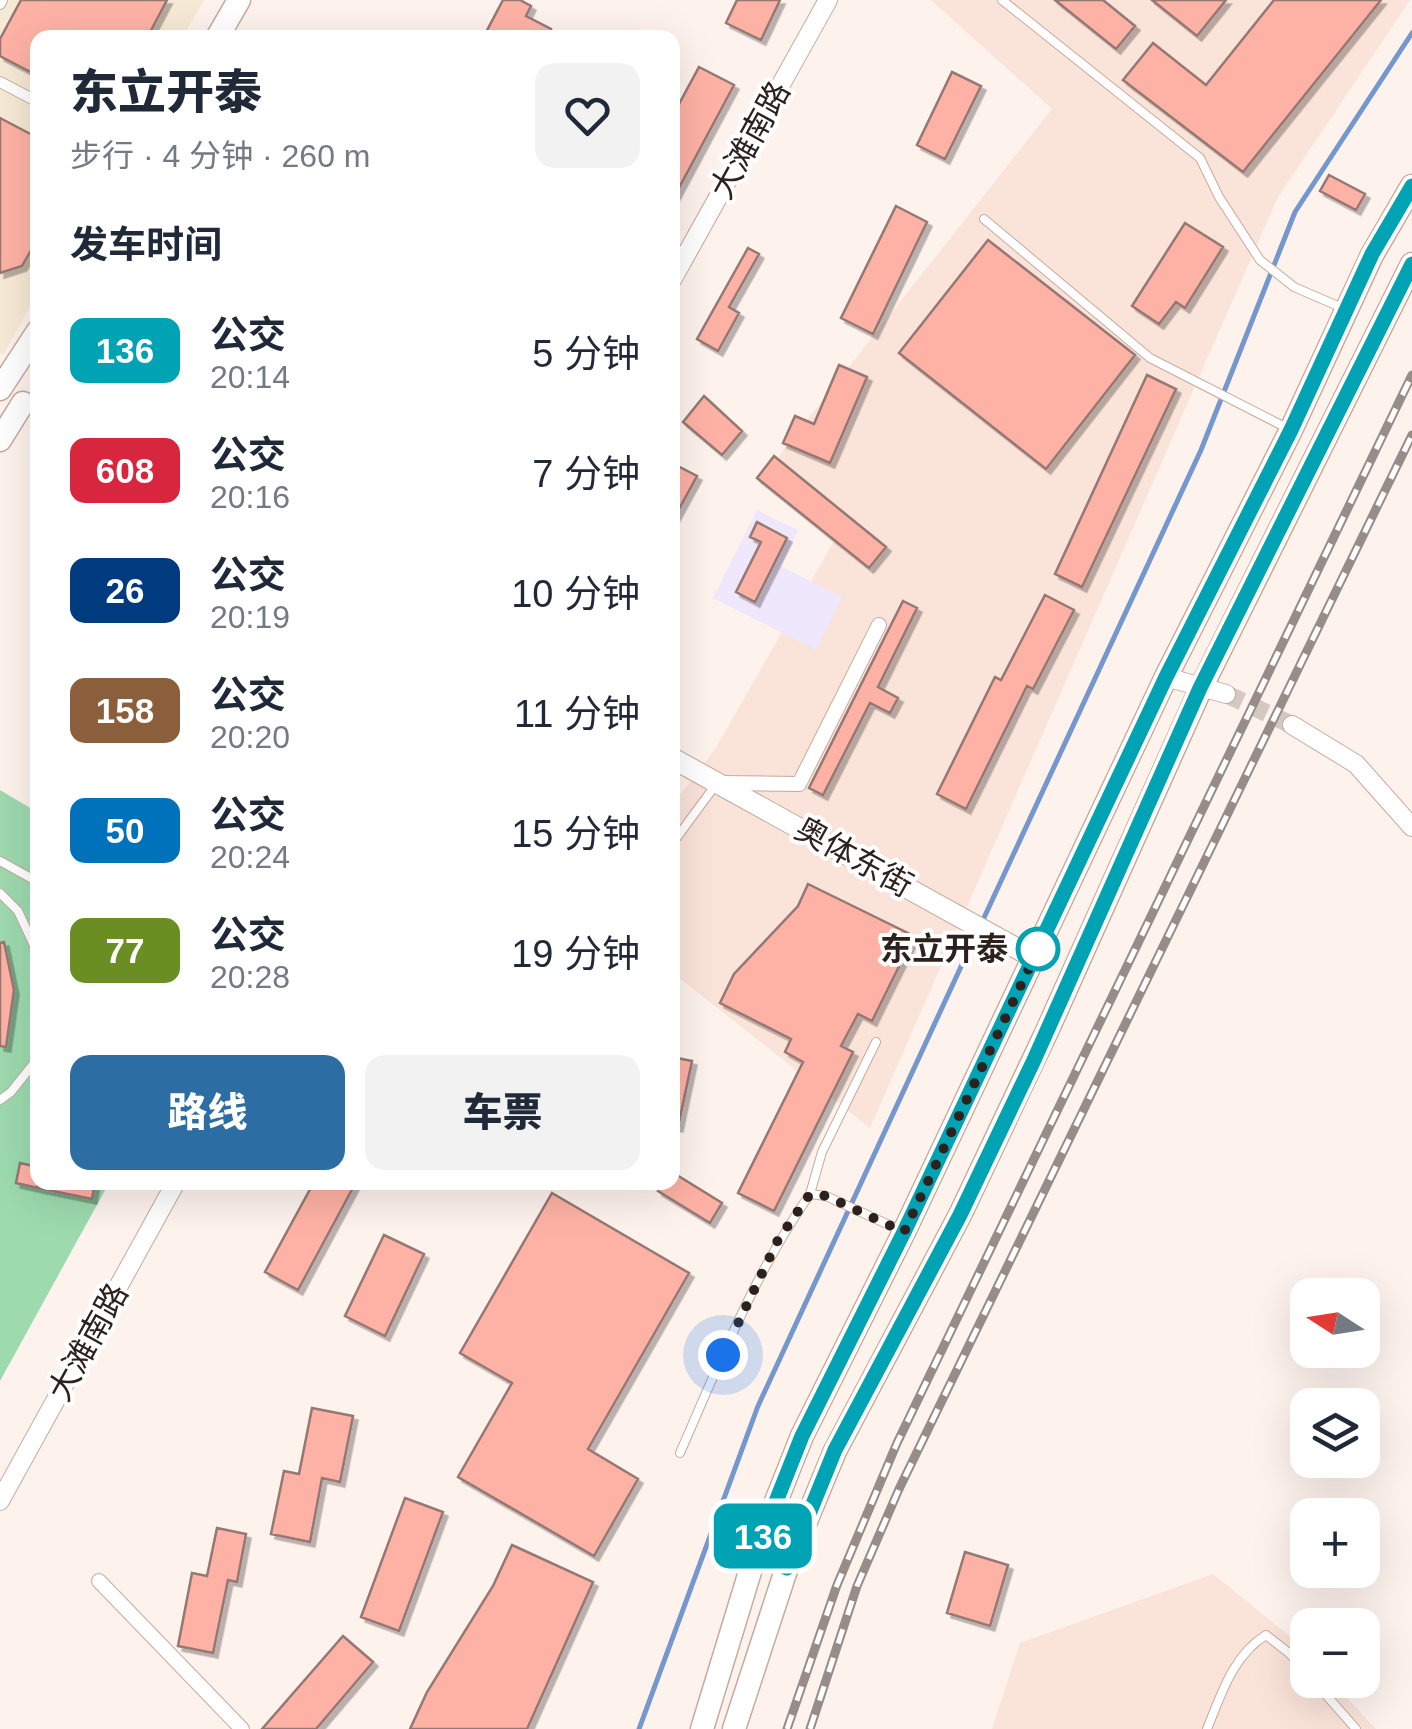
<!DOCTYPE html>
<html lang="zh">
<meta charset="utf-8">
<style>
body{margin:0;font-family:Arial,"Noto Sans SC",sans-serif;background:#f2f2f3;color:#1f2937;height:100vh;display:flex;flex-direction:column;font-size:38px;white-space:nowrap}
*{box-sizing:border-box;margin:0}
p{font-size:32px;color:#747a83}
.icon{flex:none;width:55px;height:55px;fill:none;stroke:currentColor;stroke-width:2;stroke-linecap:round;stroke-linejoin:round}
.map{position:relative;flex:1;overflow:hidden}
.sheet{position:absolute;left:30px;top:30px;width:650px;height:1160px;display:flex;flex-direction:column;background:#fff;border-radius:20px;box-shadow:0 10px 40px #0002}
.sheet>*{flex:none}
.badge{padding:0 20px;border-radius:15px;font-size:35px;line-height:65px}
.needle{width:65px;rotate:282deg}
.controls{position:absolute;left:1290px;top:1278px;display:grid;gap:20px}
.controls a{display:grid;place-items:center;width:90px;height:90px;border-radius:20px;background:#fff;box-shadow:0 10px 40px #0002;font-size:50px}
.you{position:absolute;width:50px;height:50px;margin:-25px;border:8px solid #fff;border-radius:50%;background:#1a73e8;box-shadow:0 0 0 15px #1a73e833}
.map>.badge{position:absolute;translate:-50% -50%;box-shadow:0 0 0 5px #fff}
h2{padding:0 40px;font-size:38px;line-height:90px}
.round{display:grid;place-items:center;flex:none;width:105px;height:105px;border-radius:20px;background:#f2f2f3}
.head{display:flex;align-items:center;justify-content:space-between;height:170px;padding:0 40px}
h1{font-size:48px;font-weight:800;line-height:75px}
.action{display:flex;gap:20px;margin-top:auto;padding:20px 40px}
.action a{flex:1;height:115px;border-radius:20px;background:#2c6da3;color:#fff;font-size:40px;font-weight:800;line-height:115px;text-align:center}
.action a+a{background:#f2f2f3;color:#1f2937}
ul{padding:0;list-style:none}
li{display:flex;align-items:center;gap:30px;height:120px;padding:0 40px}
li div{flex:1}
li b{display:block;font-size:38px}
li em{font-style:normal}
li .badge{min-width:110px;font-weight:700;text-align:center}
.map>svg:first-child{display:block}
.commercial{fill:#f6e9d5}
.built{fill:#fae3d9}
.education{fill:#efe7fc}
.green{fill:#9ddaae}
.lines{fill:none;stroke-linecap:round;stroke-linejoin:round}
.stream{stroke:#7497ce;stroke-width:5}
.building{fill:#feb2a5;stroke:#967873;stroke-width:2.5;filter:url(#shadow)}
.tertiary-tunnel{stroke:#d4c8c3;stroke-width:18;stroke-dasharray:18 9;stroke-linecap:butt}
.service-casing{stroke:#c6aa9d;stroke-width:10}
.pedestrian-casing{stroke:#c6aa9d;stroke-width:12}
.minor-casing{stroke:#c6aa9d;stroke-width:16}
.tertiary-casing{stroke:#c6aa9d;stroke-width:20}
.secondary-casing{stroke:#c6aa9d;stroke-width:22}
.primary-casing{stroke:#c6aa9d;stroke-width:25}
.service{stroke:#fff;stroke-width:8}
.pedestrian{stroke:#fff;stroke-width:10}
.minor{stroke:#fff;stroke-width:14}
.tertiary{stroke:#fff;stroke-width:18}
.secondary{stroke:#fff;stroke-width:20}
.primary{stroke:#fff;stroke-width:22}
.rail-casing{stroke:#978c87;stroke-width:9}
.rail{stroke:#fff;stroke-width:5;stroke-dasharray:15;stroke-linecap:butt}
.line-casing{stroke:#fff;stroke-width:22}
.line{stroke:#00a3b4;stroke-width:15}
.walk{stroke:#2c211c;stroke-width:10;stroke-dasharray:0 18}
.stop-dot{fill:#fff;stroke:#00a3b4;stroke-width:5}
.labels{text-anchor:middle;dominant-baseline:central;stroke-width:8;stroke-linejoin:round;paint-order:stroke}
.street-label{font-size:32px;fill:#2c211c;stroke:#fff}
.stop-label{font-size:32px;font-weight:bold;fill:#2c211c;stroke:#fff;text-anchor:end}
</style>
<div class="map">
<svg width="1412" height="1729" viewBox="0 0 1412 1729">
<defs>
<filter id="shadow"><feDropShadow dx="4.5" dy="4.5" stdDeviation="0" flood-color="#0004"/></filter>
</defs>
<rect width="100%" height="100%" fill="#fef2ed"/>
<path class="commercial" d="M0,0H204L183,37L38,38L37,294L3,355L0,352Z"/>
<path class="built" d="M931,0H1410L1278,197L870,1128L673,973L672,805L714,751L834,541L763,476L1052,109Z
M1213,1574L1292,1638L1307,1655L1308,1680H1330L1376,1729H992L1020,1643Z"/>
<path class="education" d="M757,510L798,530L781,566L842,597L816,650L713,598Z"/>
<path class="green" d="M0,790L37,812L38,1182L109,1183L0,1381Z"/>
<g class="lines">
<path class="stream" d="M982,922L1201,450L1295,212L1412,33
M639,1729L758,1406L977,932"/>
</g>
<path class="building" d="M21,0H167L147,38H38V76L0,56V39Z
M503,0H520L531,6L526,16L551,29L546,38H483Z
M737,0H780L761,40L726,23Z
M1055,0H1103L1135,26L1116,49Z
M1152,0H1226L1197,36Z
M1274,0H1381L1243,172L1123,80L1153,43L1206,85Z
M699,67L734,85L672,201V117Z
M952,72L981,86L945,159L917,145Z
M0,118L38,138V238L22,266L0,273Z
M1329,175L1365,194L1356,210L1320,191Z
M896,206L927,222L873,334L841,318Z
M1185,223L1223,247L1185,308L1176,302L1159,324L1132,306Z
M988,240L1135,355L1046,469L899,353Z
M748,248L759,254L729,307L739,313L718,351L697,339Z
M839,365L867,377L830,463L783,443L795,416L814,424Z
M1147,375L1176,389L1082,587L1055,574Z
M704,396L742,431L722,455L683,422Z
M774,456L886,547L869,568L757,478Z
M672,463L697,476L672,522Z
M757,522L787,538L755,602L736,592L761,542L750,537Z
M1045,595L1074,610L1033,689L1027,686L966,809L937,794L995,677L1001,680Z
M903,601L917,608L878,687L898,698L890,713L870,703L823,795L809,788Z
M808,884L914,936L872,1021L858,1014L841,1046L853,1052L774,1211L738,1193L803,1062L785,1052L791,1039L720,1003L734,974L798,906Z
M4,942L14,990L6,1047L0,1046V943Z
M672,1057L692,1061L678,1127L672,1126Z
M20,1163L38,1167V1188L16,1183Z
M672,1172L722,1203L710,1223L658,1191L663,1182H672Z
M39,1182H95L92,1199L38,1188Z
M314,1182H356L298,1290L265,1272Z
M552,1193L689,1273L588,1449L638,1479L594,1556L458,1477L512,1383L460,1353Z
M384,1235L424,1254L385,1336L345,1316Z
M312,1408L353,1416L340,1482L322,1478L310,1542L271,1534L284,1471L299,1474Z
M405,1498L443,1512L399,1631L361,1617Z
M217,1528L246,1534L237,1582L228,1580L213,1653L178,1646L192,1573L207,1576Z
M512,1545L593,1582L527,1729H410L427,1692L493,1586Z
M965,1552L1008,1565L990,1626L947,1613Z
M343,1636L373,1662L316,1729H262Z"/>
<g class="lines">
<path class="tertiary-tunnel" d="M1226,694L1292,725"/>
<defs>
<path id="service" d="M1002,0L1200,158L1219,197L1260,260L1294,287L1345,309
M984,219L1150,358L1287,428
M672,844L717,783
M0,861L38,882
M0,893L18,911L38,954
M0,1100L11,1092L38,1058
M810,1194L822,1152L876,1042
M680,1453C719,1364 754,1274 810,1194L826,1196L900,1230
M1313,1680L1356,1729
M1207,1729C1221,1695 1233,1655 1266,1635L1289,1653L1308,1674"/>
<path id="pedestrian" d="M0,4L2,0
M0,82L38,102"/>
<path id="minor" d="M722,783L799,784L879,625
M99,1581L242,1729"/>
<path id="tertiary" d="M672,280L828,0
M1166,677L1226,694
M1292,725L1356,764L1412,827
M0,1501L176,1182"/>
<path id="secondary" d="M672,758L1034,958"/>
<path id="primary" d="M217,38L239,0
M0,389L38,331
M0,440L23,403
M702,1729L756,1552L802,1436L904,1232L1166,677L1291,430L1372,255L1412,186
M734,1729L787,1567L835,1451L960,1215L1048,1029L1201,688L1412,264"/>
</defs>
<use href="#service" class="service-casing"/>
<use href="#pedestrian" class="pedestrian-casing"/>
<use href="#minor" class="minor-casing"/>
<use href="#tertiary" class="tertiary-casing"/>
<use href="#secondary" class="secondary-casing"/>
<use href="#primary" class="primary-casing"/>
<use href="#service" class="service"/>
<use href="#pedestrian" class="pedestrian"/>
<use href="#minor" class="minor"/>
<use href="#tertiary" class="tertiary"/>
<use href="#secondary" class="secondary"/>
<use href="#primary" class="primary"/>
<defs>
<path id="rail" d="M787,1729L837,1585L897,1443L1412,375
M810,1729L857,1586L899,1489L1412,435"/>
</defs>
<use href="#rail" class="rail-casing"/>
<use href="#rail" class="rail"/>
</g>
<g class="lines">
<defs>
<path id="line" d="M1412,186L1372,254L1291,430L1166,677L904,1232L802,1436L756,1552L787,1568L835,1450L960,1215L1034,1060L1200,688L1412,264"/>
</defs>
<use href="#line" class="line-casing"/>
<use href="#line" class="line"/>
<path class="walk" d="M723,1355L778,1240L810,1194L826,1196L904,1232L1038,949"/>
</g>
<circle class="stop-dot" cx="1038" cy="949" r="20"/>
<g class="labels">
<g class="street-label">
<text transform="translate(750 140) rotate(-61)">大滩南路</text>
<text transform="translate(854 857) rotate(29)">奥体东街</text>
<text transform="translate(88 1342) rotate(-61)">大滩南路</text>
</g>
<g class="stop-label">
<text x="1008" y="949">东立开泰</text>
</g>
</g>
</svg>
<div class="controls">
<a><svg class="needle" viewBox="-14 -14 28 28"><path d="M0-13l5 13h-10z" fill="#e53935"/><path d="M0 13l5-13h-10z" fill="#747a83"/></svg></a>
<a><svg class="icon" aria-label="layers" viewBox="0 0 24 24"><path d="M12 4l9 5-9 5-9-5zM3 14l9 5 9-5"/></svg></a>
<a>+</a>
<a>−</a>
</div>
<div class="you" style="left:723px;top:1355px"></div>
<b class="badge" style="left:763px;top:1536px;background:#00a3b4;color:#fff">136</b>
<section class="sheet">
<div class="head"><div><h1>东立开泰</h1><p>步行 · 4 分钟 · 260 m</p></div><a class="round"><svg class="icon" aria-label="heart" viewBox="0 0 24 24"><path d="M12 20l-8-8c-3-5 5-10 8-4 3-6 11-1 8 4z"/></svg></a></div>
<h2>发车时间</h2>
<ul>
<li><span class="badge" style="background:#00a3b4;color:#fff">136</span><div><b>公交</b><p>20:14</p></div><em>5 分钟</em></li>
<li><span class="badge" style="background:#d7263d;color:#fff">608</span><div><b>公交</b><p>20:16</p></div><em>7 分钟</em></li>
<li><span class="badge" style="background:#003b80;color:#fff">26</span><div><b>公交</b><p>20:19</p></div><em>10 分钟</em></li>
<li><span class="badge" style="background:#8b5e3c;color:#fff">158</span><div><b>公交</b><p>20:20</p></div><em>11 分钟</em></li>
<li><span class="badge" style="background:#0072bc;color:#fff">50</span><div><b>公交</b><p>20:24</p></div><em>15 分钟</em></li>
<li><span class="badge" style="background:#6b8e23;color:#fff">77</span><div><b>公交</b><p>20:28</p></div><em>19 分钟</em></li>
</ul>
<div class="action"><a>路线</a><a>车票</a></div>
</section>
</div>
